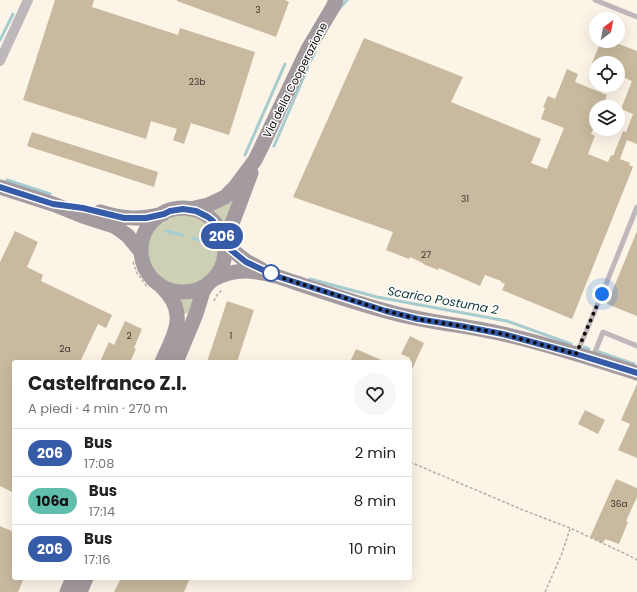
<!DOCTYPE html>
<html lang="it">
<meta charset="utf-8">
<style>
body{margin:0;font-family:Poppins,sans-serif;background:#f6f6f6;color:#222;height:100vh;display:flex;flex-direction:column;font-size:15px;white-space:nowrap}
*{box-sizing:border-box;margin:0}
p{font-size:13px;color:#767676}
.icon{flex:none;width:22px;height:22px;fill:none;stroke:currentColor;stroke-width:2;stroke-linecap:round;stroke-linejoin:round}
.map{position:relative;flex:1;overflow:hidden}
.drawer{position:absolute;left:12px;top:360px;width:400px;height:220px;display:flex;flex-direction:column;background:#fff;border-radius:4px;box-shadow:0 4px 16px #0002}
.drawer>*{flex:none}
.badge{padding:0 8px;border-radius:13px;font-size:14px;line-height:26px}
.needle{width:26px;rotate:32deg}
.controls{position:absolute;left:589px;top:12px;display:grid;gap:8px}
.controls a{display:grid;place-items:center;width:36px;height:36px;border-radius:50%;background:#fff;box-shadow:0 4px 16px #0002;font-size:20px}
.you{position:absolute;width:20px;height:20px;margin:-10px;border:3px solid #fff;border-radius:50%;background:#1a73e8;box-shadow:0 0 0 6px #1a73e833}
.map>.badge{position:absolute;translate:-50% -50%;box-shadow:0 0 0 2px #fff}
.round{display:grid;place-items:center;flex:none;width:42px;height:42px;border-radius:21px;background:#f6f6f6}
.summary{display:flex;align-items:center;justify-content:space-between;height:68px;padding:0 16px}
h1{font-size:19px;font-weight:700;line-height:30px}
ul{padding:0;list-style:none}
li{display:flex;align-items:center;gap:12px;height:48px;padding:0 16px;border-top:1px solid #e0e0e0}
li div{flex:1}
li b{display:block;font-size:15px}
li em{font-style:normal}
li .badge{min-width:44px;font-weight:700;text-align:center}
.map>svg:first-child{display:block}
.green{fill:#cdd0b4}
.lines{fill:none;stroke-linecap:round;stroke-linejoin:round}
.stream{stroke:#a6cccf;stroke-width:3}
.building{fill:#c9ba9f}
.path{stroke:#b4ada3;stroke-width:1.5;stroke-dasharray:3 2;stroke-linecap:butt}
.lane{stroke:#beb8bc;stroke-width:5}
.street{stroke:#beb8bc;stroke-width:10}
.secondary{stroke:#a49ba0;stroke-width:15}
.line-casing{stroke:#fff;stroke-width:9}
.line{stroke:#365ba9;stroke-width:6}
.walk{stroke:#0e0b07;stroke-width:4;stroke-dasharray:0 7.2}
.stop-dot{fill:#fff;stroke:#365ba9;stroke-width:2}
.labels{text-anchor:middle;dominant-baseline:central;stroke-width:3;stroke-linejoin:round;paint-order:stroke}
.number-label{font-size:9px;fill:#3d372d}
.street-label{font-size:11px;fill:#0e0b07;stroke:#fff}
.water-label{font-size:12px;font-style:italic;fill:#0f3538;stroke:#fff}
</style>
<div class="map">
<svg width="637" height="592" viewBox="0 0 637 592">
<rect width="100%" height="100%" fill="#fcf4e7"/>
<path class="green" d="M239,187L224,228L217,217L210,212Z
M148 250a35 35 0 1 1 70 0a35 35 0 1 1-70 0Z
M196,295L190,314L182,313L177,297H186Z"/>
<g class="lines">
<path class="stream" d="M339,9L347,0
M0,40L13,14
M311,60L315,52
M274,146L308,67
M245,155L285,64
M7,180L50,194
M166,231L183,235
M193,238L209,243
M310,279L377,297L507,321L571,344
M584,347L589,349
M599,352L634,364"/>
</g>
<path class="building" d="M55,0H94L92,7L178,35L180,28L255,52L229,135L191,123L184,144L173,140L177,129L151,121L146,139L23,100Z
M177,0H285L289,2L276,37L177,1Z
M364,38L463,77L451,102L541,139L531,163L547,169L564,128L541,119L545,108L543,107L548,96L555,99L567,69L578,74L575,82L607,95L602,107H596V122L591,134L595,136L588,154L608,162L611,155L613,156L623,131L626,132L633,114L621,109L632,81L618,75V63H592L601,41H611L637,51V144L627,140L620,159L630,163L629,165L633,167L572,319L502,290L505,284L501,282V281L485,275L480,286L439,268L438,270L423,264V263L410,257L409,259L386,250L393,232L293,197Z
M32,132L158,172L154,187L27,146Z
M15,231L38,242L27,267L43,275L41,281L112,315L106,328L98,324L80,362H14V493L0,486V262Z
M637,231V316L607,304Z
M227,301L254,310L237,362H207Z
M125,321L142,329L134,348L136,349L130,362H100L109,342L114,345Z
M410,336L424,343L410,374V358L401,354Z
M356,349L386,362H350Z
M637,384V458L618,450L630,424L621,420Z
M585,410L605,420L598,434L578,424Z
M616,479L637,488V497L626,521L628,522L619,544L605,539L603,543L590,537Z
M0,526L14,532V578H24L18,592H0Z
M121,578H190L184,592H114Z"/>
<g class="lines">
<path class="path" d="M133,262L137,273L148,288
M214,301L217,295L222,290
M410,462L523,510L570,528L628,555L637,560
M545,592L561,556L570,529"/>
<path class="lane" d="M595,0L637,17
M577,353L602,294L637,207
M593,357L603,332L637,346"/>
<path class="street" d="M0,61L28,0"/>
<path class="secondary" d="M0,187L53,204L83,216L114,226L120,230L128,236L141,252
M141 250a42 42 0 1 1 84 0a42 42 0 1 1-84 0Z
M190,209L208,205L225,197L235,187L250,167L255,160L261,148L277,114L308,49L333,7L336,0
M100,212C122,219 140,220 163,214
M223,238L233,221L251,173
M224,244L246,261L261,269
M214,279C236,268 253,270 276,276C312,288 349,301 386,311C424,322 464,325 503,334C548,344 593,359 637,373
M161,286C189,313 175,332 162,362
M176,362L196,314L203,291L208,284
M67,592L73,578
M80,592L86,578"/>
</g>
<g class="lines">
<defs>
<path id="line" d="M0,187L53,204L83,208L124,218H146L164,214L170,211L183,209L196,211L208,217L213,221L220,232L224,244L231,250L246,262L276,276L386,311L418,319L461,326L503,334L576,354L637,373"/>
</defs>
<use href="#line" class="line-casing"/>
<use href="#line" class="line"/>
<path class="walk" d="M271,273L276,276L295,282L386,311L418,319L461,326L503,334L576,354L602,294"/>
</g>
<circle class="stop-dot" cx="271" cy="273" r="8"/>
<g class="labels">
<g class="number-label">
<text x="258" y="10">3</text>
<text x="197" y="82">23b</text>
<text x="465" y="199">31</text>
<text x="426" y="255">27</text>
<text x="129" y="336">2</text>
<text x="231" y="336">1</text>
<text x="65" y="349">2a</text>
<text x="619" y="504">36a</text>
</g>
<g class="street-label">
<text transform="translate(295 80) rotate(-63)">Via della Cooperazione</text>
</g>
<g class="water-label">
<text transform="translate(443 300) rotate(10)">Scarico Postuma 2</text>
</g>
</g>
</svg>
<div class="controls">
<a><svg class="needle" viewBox="-14 -14 28 28"><path d="M0-13l5 13h-10z" fill="#e53935"/><path d="M0 13l5-13h-10z" fill="#767676"/></svg></a>
<a><svg class="icon" aria-label="locate" viewBox="0 0 24 24"><circle cx="12" cy="12" r="6"/><path d="M12 2v4M12 18v4M2 12h4M18 12h4"/></svg></a>
<a><svg class="icon" aria-label="layers" viewBox="0 0 24 24"><path d="M12 4l9 5-9 5-9-5zM3 14l9 5 9-5"/></svg></a>
</div>
<div class="you" style="left:602px;top:294px"></div>
<b class="badge" style="left:222px;top:236px;background:#365ba9;color:#fff">206</b>
<section class="drawer">
<div class="summary"><div><h1>Castelfranco Z.I.</h1><p>A piedi · 4 min · 270 m</p></div><a class="round"><svg class="icon" aria-label="heart" viewBox="0 0 24 24"><path d="M12 20l-8-8c-3-5 5-10 8-4 3-6 11-1 8 4z"/></svg></a></div>
<ul>
<li><span class="badge" style="background:#365ba9;color:#fff">206</span><div><b>Bus</b><p>17:08</p></div><em>2 min</em></li>
<li><span class="badge" style="background:#5fbeac;color:#111">106a</span><div><b>Bus</b><p>17:14</p></div><em>8 min</em></li>
<li><span class="badge" style="background:#365ba9;color:#fff">206</span><div><b>Bus</b><p>17:16</p></div><em>10 min</em></li>
</ul>
</section>
</div>
